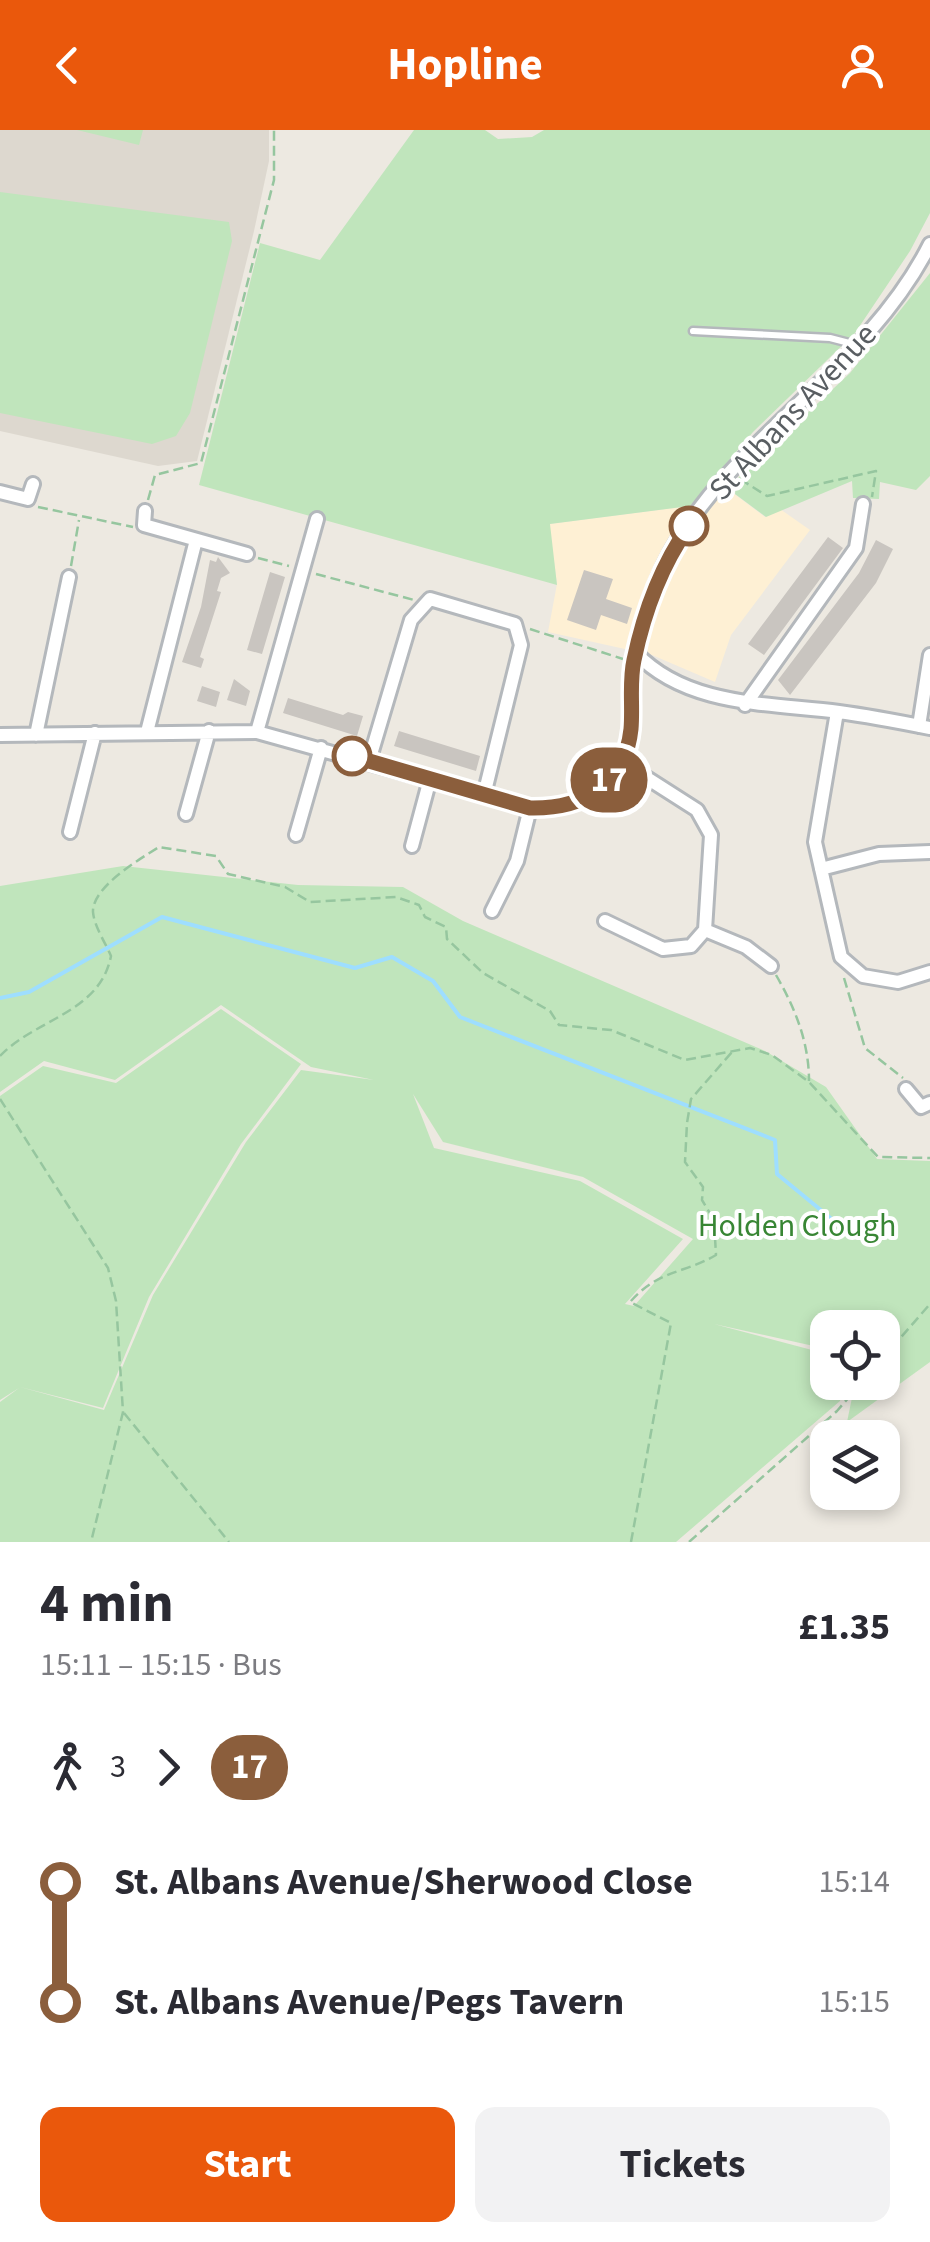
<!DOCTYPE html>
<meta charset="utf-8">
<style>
body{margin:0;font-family:"Source Sans 3",sans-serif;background:#f2f2f3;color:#2b2b33;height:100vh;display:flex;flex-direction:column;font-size:38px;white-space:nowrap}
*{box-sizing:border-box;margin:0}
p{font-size:32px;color:#7c7c81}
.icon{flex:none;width:55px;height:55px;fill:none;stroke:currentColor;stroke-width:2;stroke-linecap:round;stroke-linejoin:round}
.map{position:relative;height:1412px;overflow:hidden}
.drawer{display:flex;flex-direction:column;background:#fff;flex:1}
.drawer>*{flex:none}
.badge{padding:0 20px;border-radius:32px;font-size:35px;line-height:65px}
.buttons{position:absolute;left:810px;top:1180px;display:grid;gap:20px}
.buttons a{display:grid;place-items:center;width:90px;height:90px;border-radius:20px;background:#fff;box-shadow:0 5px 15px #0003;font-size:50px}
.map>.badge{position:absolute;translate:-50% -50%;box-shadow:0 0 0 5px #fff}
.legs{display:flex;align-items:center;gap:15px;height:110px;padding:0 40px;font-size:32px}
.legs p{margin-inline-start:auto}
.headline{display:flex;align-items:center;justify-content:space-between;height:170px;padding:0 40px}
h1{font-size:55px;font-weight:700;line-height:75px}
.cta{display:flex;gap:20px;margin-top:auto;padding:20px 40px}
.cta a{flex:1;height:115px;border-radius:20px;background:#ea580c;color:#fff;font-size:40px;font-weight:700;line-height:115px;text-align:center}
.cta a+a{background:#f2f2f3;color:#2b2b33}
ul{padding:0 40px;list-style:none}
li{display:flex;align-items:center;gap:35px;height:120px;font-size:38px}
li i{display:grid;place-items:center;width:15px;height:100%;margin:0 12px;background:currentColor}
li i::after{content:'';width:25px;height:25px;margin:-12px;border:8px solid;border-radius:50%;background:#fff}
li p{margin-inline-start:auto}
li:first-child i{background:linear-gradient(#0000 50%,currentColor 0)}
li:last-child i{background:linear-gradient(currentColor 50%,#0000 0)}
header{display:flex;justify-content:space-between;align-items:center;height:130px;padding:0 40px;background:#ea580c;color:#fff;font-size:45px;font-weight:700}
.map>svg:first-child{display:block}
.commercial{fill:#fef0d4}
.education{fill:#ddd8cf}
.green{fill:#c0e5bc;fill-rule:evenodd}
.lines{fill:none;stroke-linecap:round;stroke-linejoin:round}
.stream{stroke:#9edeff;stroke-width:4}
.building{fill:#c9c5c0}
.service-casing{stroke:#b4b8bc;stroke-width:11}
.minor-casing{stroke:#b4b8bc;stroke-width:18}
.path{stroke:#96c69f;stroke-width:2.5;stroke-dasharray:10 5;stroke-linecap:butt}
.service{stroke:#fff;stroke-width:6}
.minor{stroke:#fff;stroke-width:12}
.line-1-casing{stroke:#fff;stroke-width:22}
.line-1{stroke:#8b5e3c;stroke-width:15}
.stop-1-dot{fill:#fff;stroke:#8b5e3c;stroke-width:5}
.labels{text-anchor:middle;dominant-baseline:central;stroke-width:8;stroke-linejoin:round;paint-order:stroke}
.street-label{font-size:32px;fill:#595e62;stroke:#fff}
.park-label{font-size:32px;fill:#388634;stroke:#fff}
</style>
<header><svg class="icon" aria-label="back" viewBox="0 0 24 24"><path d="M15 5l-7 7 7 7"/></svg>Hopline<svg class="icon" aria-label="person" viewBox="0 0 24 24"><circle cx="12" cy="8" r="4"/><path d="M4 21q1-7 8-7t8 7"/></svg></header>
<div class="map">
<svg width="930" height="1412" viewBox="0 0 930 1412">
<rect width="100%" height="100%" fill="#ede9e1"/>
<path class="commercial" d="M713,348L765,387L780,379L810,400L731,505L715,552L652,525L548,502L557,454L549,394L689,376Z"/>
<path class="education" d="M0,0H269V31L254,101L197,331L158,336L0,301Z"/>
<path class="green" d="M77,0H143L139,15Z
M414,0H485L498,9L532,7L544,0H930V83L910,121L855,203L753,302L690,376L550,394L557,455L199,355L260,113L320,130Z
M0,62L229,92L232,111L190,283L176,306L152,314L0,283Z
M930,143V346L916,360L880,352L879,369L853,368L852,351L766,387L735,364L737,349L850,243Z
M123,736L298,755L403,757L463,791L765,921L826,957L877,1029L930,1031V1232L847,1292L855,1253L882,1252V1198H828L827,1219L714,1194L827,1224L828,1252L843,1253L840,1271L676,1412H0V1272L19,1258L0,1270V966L43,936L116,953L221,879L301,934L241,1014L149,1167L103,1278L20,1257L104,1280L153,1165L246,1012L301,940L374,950L311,937L221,875L115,950L44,931L0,962V756ZM413,964L443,1012L583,1047L693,1109L634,1176L625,1174L683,1109L580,1051L434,1018Z"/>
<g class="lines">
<path class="stream" d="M0,868L29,862L162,787L355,838L392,827L433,851L460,887L775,1010L777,1044L839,1095"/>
</g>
<path class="building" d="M828,407L843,418L764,525L748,514Z
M876,410L893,419L876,453L790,565L778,550L859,443Z
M218,427L230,443L221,448L217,461L221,462L200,527L204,529L201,538L182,532L201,477L210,430L216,432Z
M584,440L613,449L606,469L632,478L627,494L601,485L596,500L567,490Z
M270,442L285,447L262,524L247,520Z
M234,549L250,561L246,576L227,570Z
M202,556L220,562L216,577L197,571Z
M288,568L343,585L348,582L363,586L357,606L283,583Z
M399,601L480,626L476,641L394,616Z"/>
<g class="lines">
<defs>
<path id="service" d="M693,201L830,208L857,215"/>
<path id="minor" d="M0,362L28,369L33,354
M145,381L144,395L247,424
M636,523C687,577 771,573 839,582C869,586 900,592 930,598
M745,575L856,418L863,374
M837,582L815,712L841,827L863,846L898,852L930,842
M919,596L930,525
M147,602L196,410
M257,602L317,389
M0,605L257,602L530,678C583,679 625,656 630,600C633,577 629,553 633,531C640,496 653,455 670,423C734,307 868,238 930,114
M36,605L69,447
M369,631L411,490L430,469L515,494L521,515L484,665
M186,684L209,601
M70,702L95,603
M296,705L321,618
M412,716L430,649
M821,739L879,724L930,722
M492,781L517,731L530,678
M605,791L663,819L691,816L705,800L711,705L697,680L625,634
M705,800L746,817L771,836
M906,959L921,977L930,973"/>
</defs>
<use href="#service" class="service-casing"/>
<use href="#minor" class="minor-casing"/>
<path class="path" d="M740,349L767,366L876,341L872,367
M148,370L155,345L201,333L274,50V0
M38,377L133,397
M258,428L289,436
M71,436L79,390
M316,444L414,470
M530,499L623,529
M776,845C795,878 809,912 809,951
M844,848L865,918L903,948
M0,926C35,889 100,883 111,826C106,814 94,796 93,782C92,757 140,729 159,717L216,726L228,744L285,757L310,772L396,767L419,775L425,787L446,797L447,809L483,843L550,881L559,895L611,900L685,930L750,918L772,925L809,952L878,1027L930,1028
M0,969L108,1138L116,1171L123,1282L91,1412
M882,1229L930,1174
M124,1283L229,1412
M631,1412L671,1193L630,1172C658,1140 683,1144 716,1125L714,1090L702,1070L703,1057L685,1032L687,993L691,969L732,922
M689,1412L837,1281L862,1252"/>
<use href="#service" class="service"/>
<use href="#minor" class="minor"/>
</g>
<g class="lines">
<defs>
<path id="line-1" d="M352,626L530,678C584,679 625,655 631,599C633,576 629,552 634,530C644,482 661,436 689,396"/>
</defs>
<use href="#line-1" class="line-1-casing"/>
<use href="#line-1" class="line-1"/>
</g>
<g class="stop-1-dot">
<circle cx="689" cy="396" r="18"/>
<circle cx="352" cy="626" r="18"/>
</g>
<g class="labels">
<g class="street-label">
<text transform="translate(793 282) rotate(-47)">St Albans Avenue</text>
</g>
<g class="park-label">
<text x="797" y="1096">Holden Clough</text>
</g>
</g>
</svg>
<div class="buttons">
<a><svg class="icon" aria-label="locate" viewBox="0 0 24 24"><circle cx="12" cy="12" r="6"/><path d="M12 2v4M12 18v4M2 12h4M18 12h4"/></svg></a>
<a><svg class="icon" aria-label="layers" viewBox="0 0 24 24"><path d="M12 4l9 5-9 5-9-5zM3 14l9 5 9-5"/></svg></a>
</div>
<b class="badge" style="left:609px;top:650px;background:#8b5e3c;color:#fff">17</b>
</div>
<section class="drawer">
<div class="headline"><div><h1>4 min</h1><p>15:11 – 15:15 · Bus</p></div><b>£1.35</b></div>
<div class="legs"><svg class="icon" aria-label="walk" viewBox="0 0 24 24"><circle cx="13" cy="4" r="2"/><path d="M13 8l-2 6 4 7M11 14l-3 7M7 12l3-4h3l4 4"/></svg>3<svg class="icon" aria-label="forward" viewBox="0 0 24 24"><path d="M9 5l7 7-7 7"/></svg><b class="badge" style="background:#8b5e3c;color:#fff">17</b></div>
<ul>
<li><i style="color:#8b5e3c"></i><b>St. Albans Avenue/Sherwood Close</b><p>15:14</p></li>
<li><i style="color:#8b5e3c"></i><b>St. Albans Avenue/Pegs Tavern</b><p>15:15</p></li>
</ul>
<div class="cta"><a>Start</a><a>Tickets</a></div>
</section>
